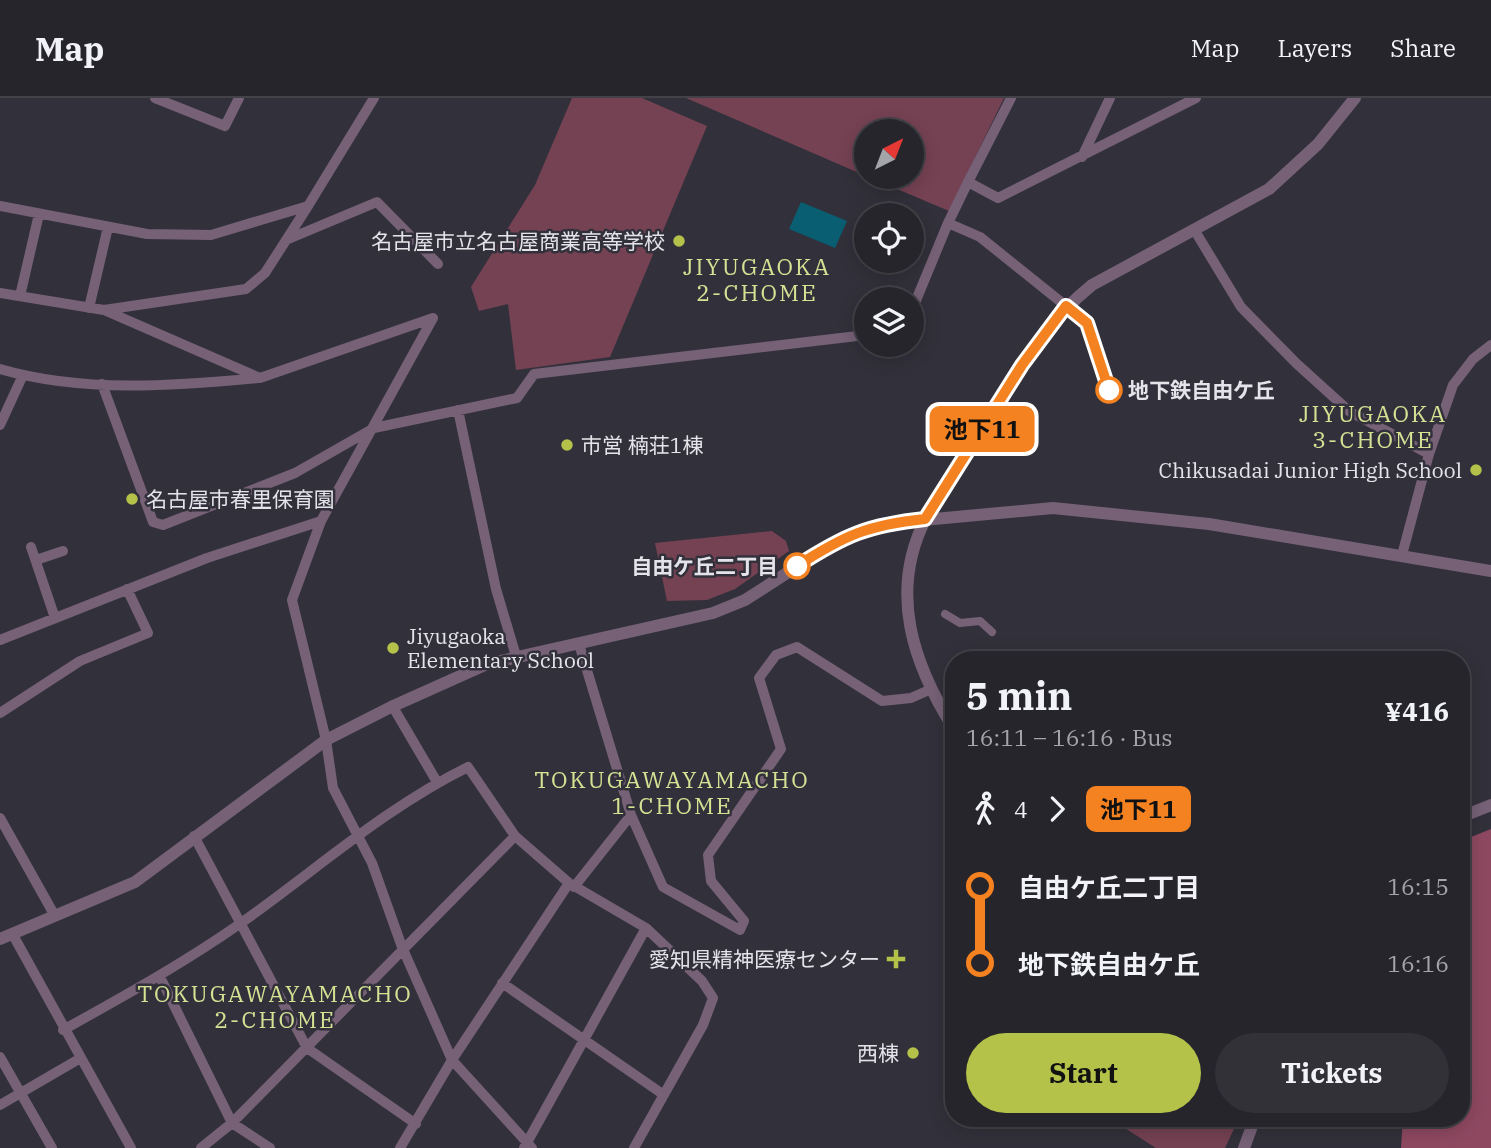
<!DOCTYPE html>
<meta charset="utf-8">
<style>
body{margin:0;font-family:"IBM Plex Serif","Noto Sans JP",serif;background:#323138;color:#f1f3f6;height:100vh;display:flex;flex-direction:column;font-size:26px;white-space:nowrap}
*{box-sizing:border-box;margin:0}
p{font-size:23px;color:#a4a5a9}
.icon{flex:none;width:38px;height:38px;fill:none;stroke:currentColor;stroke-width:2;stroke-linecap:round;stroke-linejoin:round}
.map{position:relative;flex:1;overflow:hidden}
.side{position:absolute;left:945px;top:553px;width:525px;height:476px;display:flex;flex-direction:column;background:#26252c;border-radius:28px;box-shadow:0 4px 18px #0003,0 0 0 2px #424248}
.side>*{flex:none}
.badge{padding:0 14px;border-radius:10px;font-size:24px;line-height:46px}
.needle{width:46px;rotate:42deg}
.buttons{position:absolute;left:854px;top:21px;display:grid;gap:14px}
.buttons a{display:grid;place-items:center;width:70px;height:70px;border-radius:50%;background:#26252c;box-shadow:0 4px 18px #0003,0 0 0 2px #424248;font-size:35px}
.map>.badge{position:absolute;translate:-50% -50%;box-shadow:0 0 0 4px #fff}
.legs{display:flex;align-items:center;gap:10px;height:77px;padding:0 21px;font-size:23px}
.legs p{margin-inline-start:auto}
.headline{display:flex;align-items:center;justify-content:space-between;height:119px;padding:0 21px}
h1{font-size:38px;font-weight:700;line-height:52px}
.primary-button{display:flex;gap:14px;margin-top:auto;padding:14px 21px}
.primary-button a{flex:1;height:80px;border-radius:42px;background:#b4c24a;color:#111;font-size:28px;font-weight:700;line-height:80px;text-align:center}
.primary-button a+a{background:#323138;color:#f1f3f6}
ul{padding:0 21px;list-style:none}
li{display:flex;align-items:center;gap:24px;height:77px;font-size:26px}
li i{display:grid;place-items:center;width:10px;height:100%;margin:0 9px;background:currentColor}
li i::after{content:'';width:18px;height:18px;margin:-9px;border:5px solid;border-radius:50%;background:#26252c}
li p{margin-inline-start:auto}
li:first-child i{background:linear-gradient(#0000 50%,currentColor 0)}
li:last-child i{background:linear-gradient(currentColor 50%,#0000 0)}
header{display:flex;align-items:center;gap:42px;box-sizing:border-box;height:98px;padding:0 35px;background:#26252c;border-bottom:2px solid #424248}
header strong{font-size:33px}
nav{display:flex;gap:38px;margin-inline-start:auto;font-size:24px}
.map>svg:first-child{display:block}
.green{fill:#754253}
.forest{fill:#8e4961}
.water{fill:#0a5e72}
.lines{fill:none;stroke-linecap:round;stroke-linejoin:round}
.pedestrian{stroke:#766177;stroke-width:8}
.minor{stroke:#766177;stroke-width:10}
.tertiary{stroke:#766177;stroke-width:12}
.line-1-casing{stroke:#fff;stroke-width:16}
.line-1{stroke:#f58220;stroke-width:10}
.poi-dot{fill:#b4c24a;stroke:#32313b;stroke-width:2.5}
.stop-1-dot{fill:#fff;stroke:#f58220;stroke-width:3.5}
.labels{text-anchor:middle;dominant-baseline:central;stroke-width:5;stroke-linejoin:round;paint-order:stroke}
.poi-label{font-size:21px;fill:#e4e3ea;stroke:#32313b;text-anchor:end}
.stop-label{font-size:21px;font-weight:bold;fill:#e4e3ea;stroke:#32313b;text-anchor:start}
.neighbourhood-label{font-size:23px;letter-spacing:2px;fill:#d5e193;stroke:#32313b}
</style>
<header>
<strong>Map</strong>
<nav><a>Map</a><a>Layers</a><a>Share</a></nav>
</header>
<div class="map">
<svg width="1491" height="1050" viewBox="0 0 1491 1050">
<rect width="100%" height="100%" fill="#32313b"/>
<path class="green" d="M572,0H642L707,28L610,259L516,272L508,206L479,213L471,189L535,87Z
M686,0H1004L949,113L869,79H912V33H866V78Z
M772,433L786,443L789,453L735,491L707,502L667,503L655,445Z
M1109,1020H1239L1225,1050H1156Z"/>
<path class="forest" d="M1491,731V1050H1401L1403,1020H1461V743Z"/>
<path class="water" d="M801,104L847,123L835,150L789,131Z"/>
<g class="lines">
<path class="pedestrian" d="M945,516L960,525L980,523L992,534"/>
<path class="minor" d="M155,0L225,28L239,0
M1011,0L968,84L998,100L1196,0
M1082,59L1110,0
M968,84L948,125L980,139L1066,208
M0,108L147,136L211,137L308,108L374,0
M1195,133L1241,209L1297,266L1349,313L1429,356
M286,142L377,104L438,166
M0,195L104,212L246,191L265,175L308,108
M20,198L39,116
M89,210L108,129
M104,212L260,280L433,220L321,423L292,502L326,642L333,690L372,765L402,849L452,962L532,1050
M912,212L948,125
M0,271C83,295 173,288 258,280
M102,286L153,424L163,427L295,375L374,330L517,300L534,276L866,237
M458,312L496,491L516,558
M0,327L23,277
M31,449L55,520
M1402,457L1429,356L1453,287L1473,261L1491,247
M36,462L63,453
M0,542L207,460L321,423
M579,546L631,717L663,789L740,832L744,823L711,783L708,757L781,651L759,580L776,557L797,549L882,603L911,600L929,592
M393,609L437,684
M0,615L80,563L148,535L127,491
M0,720L55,818
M194,738L307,950L416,1026
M574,789L631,717
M13,837L131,1050
M160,879L232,1025L270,1050
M502,885L664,997
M63,932C124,898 184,865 241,825C316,772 385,710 468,669L515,738L569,785L646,830L702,883L713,900L703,927L634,1050
M0,959L52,1050
M0,1007L79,961
M201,1050L232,1025L515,738
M400,1050L452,962L569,785
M524,1050L646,830"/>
<path class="tertiary" d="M954,631C913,566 888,494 926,420C943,386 968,353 988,321C1018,272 1047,223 1092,187L1269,91L1318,46L1355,0
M1461,719L1491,707
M0,841L135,784L326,642L391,609L487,566L713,515L745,502L843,439L880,426L1053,410L1209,426L1491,473
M1244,1050L1255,1020"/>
</g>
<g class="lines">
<defs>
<path id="line-1" d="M797,468C845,437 868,427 925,421L1022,267L1066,208L1087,225L1109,292"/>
</defs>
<use href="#line-1" class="line-1-casing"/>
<use href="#line-1" class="line-1"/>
</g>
<g class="poi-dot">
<circle cx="679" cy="143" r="7"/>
<circle cx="567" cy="347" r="7"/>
<circle cx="1476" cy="372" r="7"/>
<circle cx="132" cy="401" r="7"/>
<circle cx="393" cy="550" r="7"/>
<path d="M892.5 850.5h7v7h7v7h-7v7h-7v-7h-7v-7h7z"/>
<circle cx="913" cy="955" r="7"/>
</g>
<g class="stop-1-dot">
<circle cx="1109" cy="292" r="12"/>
<circle cx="797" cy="468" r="12"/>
</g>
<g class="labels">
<g class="poi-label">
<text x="665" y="143">名古屋市立名古屋商業高等学校</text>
<text x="581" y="347" text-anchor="start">市営 楠荘1棟</text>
<text x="1462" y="372">Chikusadai Junior High School</text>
<text x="146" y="401" text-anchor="start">名古屋市春里保育園</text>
<text x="407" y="538" text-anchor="start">Jiyugaoka<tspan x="407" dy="24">Elementary School</tspan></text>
<text x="880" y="861">愛知県精神医療センター</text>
<text x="899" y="955">西棟</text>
</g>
<g class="stop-label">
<text x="1128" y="292">地下鉄自由ケ丘</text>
<text x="778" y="468" text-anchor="end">自由ケ丘二丁目</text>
</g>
<g class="neighbourhood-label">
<text x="757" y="168">JIYUGAOKA<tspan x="757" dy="26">2-CHOME</tspan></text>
<text x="1373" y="315">JIYUGAOKA<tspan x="1373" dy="26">3-CHOME</tspan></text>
<text x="672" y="681">TOKUGAWAYAMACHO<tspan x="672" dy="26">1-CHOME</tspan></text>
<text x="275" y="895">TOKUGAWAYAMACHO<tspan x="275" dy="26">2-CHOME</tspan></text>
</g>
</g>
</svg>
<div class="buttons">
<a><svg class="needle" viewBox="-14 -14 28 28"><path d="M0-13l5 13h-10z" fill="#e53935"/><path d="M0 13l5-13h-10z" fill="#a4a5a9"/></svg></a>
<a><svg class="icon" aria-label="locate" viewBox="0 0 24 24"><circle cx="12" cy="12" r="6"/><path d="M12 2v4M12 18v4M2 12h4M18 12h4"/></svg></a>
<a><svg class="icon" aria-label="layers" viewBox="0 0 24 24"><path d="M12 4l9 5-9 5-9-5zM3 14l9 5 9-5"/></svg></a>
</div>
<b class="badge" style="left:982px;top:331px;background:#f58220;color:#111">池下11</b>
<section class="side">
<div class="headline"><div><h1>5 min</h1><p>16:11 – 16:16 · Bus</p></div><b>¥416</b></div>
<div class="legs"><svg class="icon" aria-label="walk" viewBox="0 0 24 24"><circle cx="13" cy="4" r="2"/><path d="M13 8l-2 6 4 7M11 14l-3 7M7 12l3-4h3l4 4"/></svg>4<svg class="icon" aria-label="forward" viewBox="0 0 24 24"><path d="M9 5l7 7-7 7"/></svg><b class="badge" style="background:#f58220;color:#111">池下11</b></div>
<ul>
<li><i style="color:#f58220"></i><b>自由ケ丘二丁目</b><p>16:15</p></li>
<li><i style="color:#f58220"></i><b>地下鉄自由ケ丘</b><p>16:16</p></li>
</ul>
<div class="primary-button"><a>Start</a><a>Tickets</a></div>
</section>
</div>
